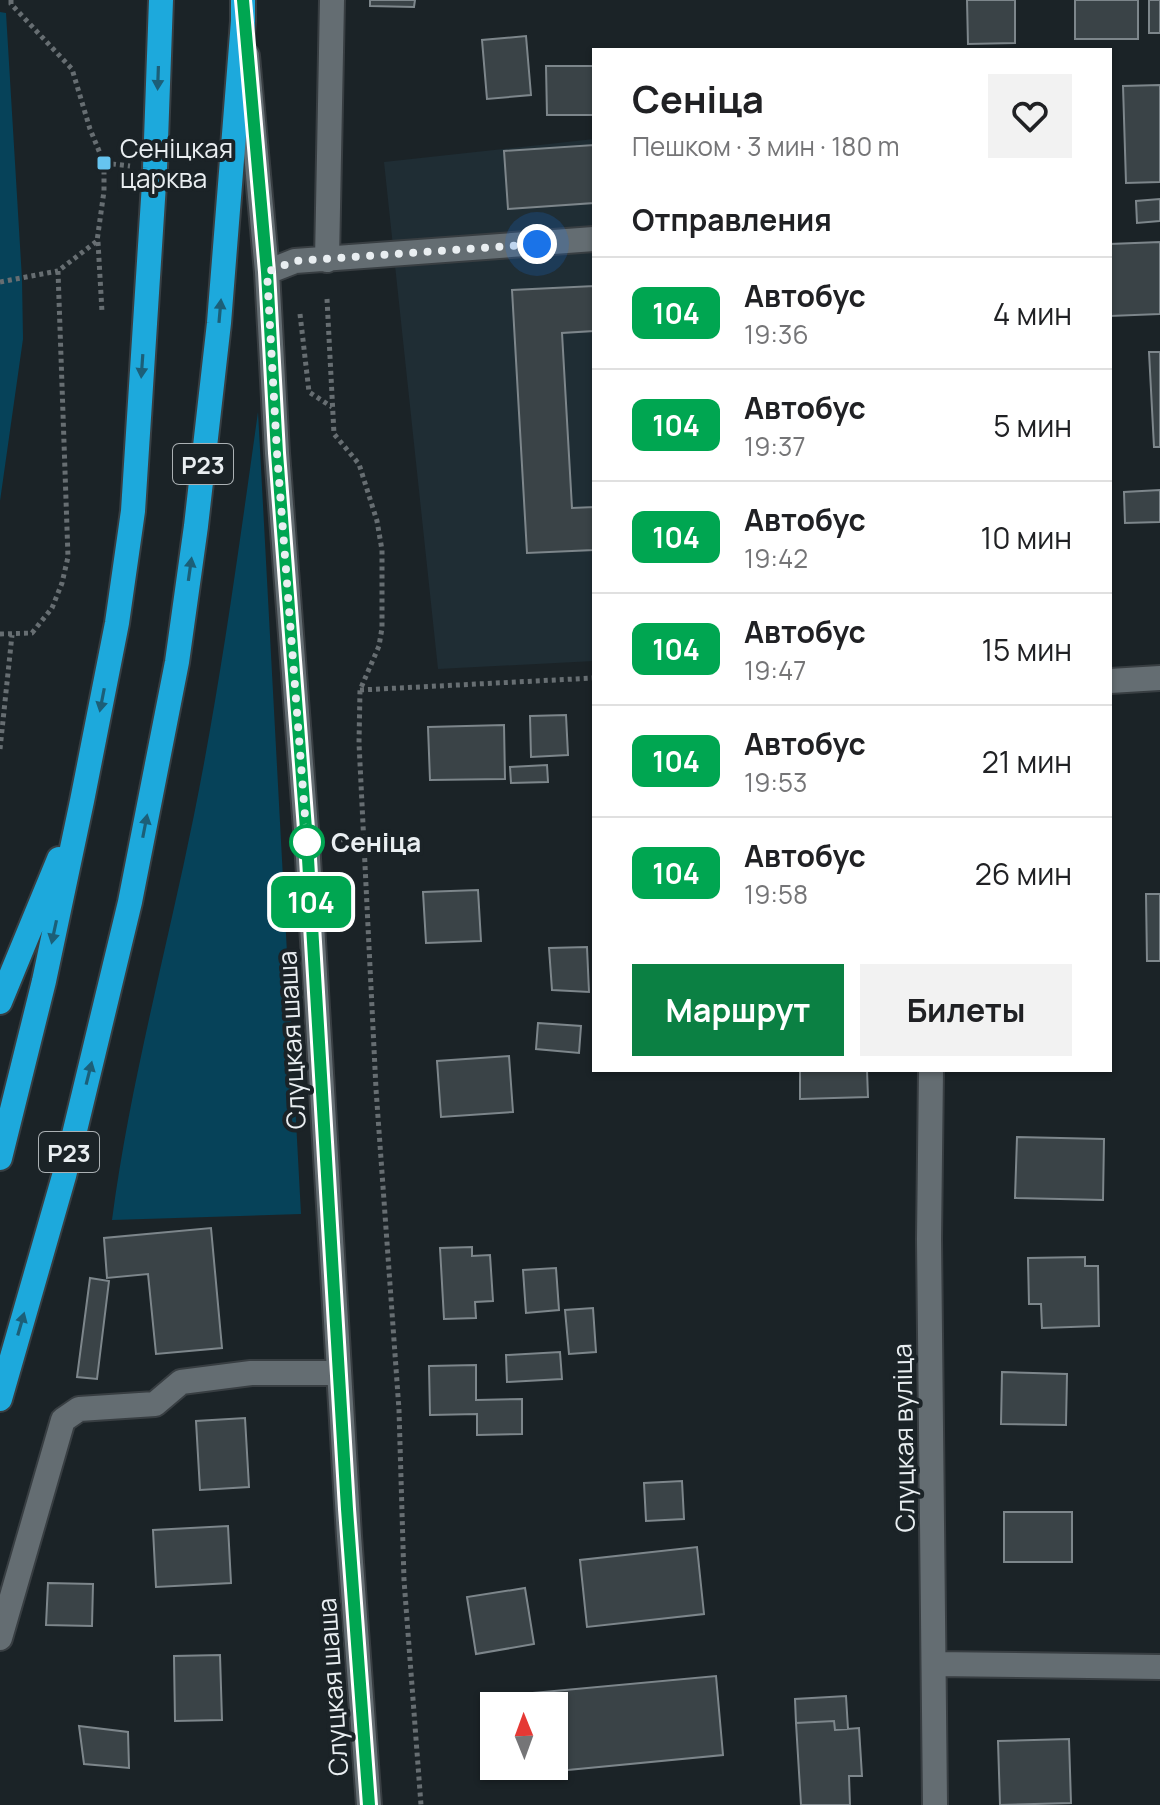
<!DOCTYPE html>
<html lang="ru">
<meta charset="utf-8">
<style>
body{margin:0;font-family:Manrope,sans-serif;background:#f2f2f2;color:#202124;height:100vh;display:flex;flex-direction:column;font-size:30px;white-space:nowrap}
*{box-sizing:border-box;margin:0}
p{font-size:26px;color:#757577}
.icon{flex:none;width:44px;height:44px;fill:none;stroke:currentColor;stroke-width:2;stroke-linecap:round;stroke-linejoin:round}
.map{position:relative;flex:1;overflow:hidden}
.drawer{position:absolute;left:592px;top:48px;width:520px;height:1024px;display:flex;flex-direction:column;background:#fff;border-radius:0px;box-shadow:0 2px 6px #0004}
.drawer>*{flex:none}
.badge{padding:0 16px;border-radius:12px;font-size:28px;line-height:52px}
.needle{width:52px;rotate:359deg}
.tools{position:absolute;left:480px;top:1692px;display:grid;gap:16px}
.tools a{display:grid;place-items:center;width:88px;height:88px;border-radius:0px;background:#fff;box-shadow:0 2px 6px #0004;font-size:40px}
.you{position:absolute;width:40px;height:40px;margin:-20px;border:6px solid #fff;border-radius:50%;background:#1a73e8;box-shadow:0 0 0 12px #1a73e833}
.map>.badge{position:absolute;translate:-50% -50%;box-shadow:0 0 0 4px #fff}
h2{padding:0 40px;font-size:30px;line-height:72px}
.round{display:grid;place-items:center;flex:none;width:84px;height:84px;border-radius:0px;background:#f2f2f2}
.summary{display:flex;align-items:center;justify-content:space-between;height:136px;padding:0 40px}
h1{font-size:38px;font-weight:700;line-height:60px}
.primary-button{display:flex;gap:16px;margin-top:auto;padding:16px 40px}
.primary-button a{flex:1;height:92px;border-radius:0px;background:#0b8043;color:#fff;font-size:32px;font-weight:700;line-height:92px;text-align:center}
.primary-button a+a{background:#f2f2f2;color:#202124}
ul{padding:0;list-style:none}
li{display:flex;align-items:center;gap:24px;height:112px;padding:0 40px;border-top:2px solid #e0e0e0}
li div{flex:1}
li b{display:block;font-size:30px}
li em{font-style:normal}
li .badge{min-width:88px;font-weight:700;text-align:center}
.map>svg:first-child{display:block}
.built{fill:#1f2d34}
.green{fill:#064259}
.building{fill:#3a4347;stroke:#7d868b;stroke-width:2}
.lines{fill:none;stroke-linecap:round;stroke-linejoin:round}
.minor-casing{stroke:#383e42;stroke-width:28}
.highway-casing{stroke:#383e42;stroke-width:28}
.path{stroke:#676e72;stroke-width:5;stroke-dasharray:4 4;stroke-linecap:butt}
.minor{stroke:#646d72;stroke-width:24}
.highway{stroke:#1da9dc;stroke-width:24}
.oneway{fill:#1c5f78}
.line-casing{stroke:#fff;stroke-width:18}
.line{stroke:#00a651;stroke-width:12}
.walk{stroke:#e9eef1;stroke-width:8;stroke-dasharray:0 14.4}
.poi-dot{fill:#66c4ef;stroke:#1b2327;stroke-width:3}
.stop-dot{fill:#fff;stroke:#00a651;stroke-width:4}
.labels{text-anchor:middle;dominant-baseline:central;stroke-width:8;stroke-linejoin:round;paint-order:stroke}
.shield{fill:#1b2327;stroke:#abb1b4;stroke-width:2}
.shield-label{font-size:24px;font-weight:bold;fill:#e9eef1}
.poi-label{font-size:26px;fill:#e9eef1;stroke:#1b2327;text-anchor:start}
.stop-label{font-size:26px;font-weight:bold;fill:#e9eef1;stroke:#1b2327;text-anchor:start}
.street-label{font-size:26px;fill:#e9eef1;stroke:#1b2327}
</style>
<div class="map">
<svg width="1160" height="1805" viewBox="0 0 1160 1805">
<rect width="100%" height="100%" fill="#1b2327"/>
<path class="built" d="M594,139V661L438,669L384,162Z"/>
<path class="green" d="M0,12L6,13L22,279L23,339L0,501Z
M258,412L301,1214L112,1220C130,1083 167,949 194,815C221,681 239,547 258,412Z"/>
<path class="building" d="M370,0H415L414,7L370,6Z
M967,0H1015V43L968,44Z
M1075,0H1138V39H1075Z
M1149,0H1160V33H1149Z
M526,36L531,95L487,99L482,40Z
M546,66H594V115H547Z
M1160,85V182L1126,183L1123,86Z
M594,145V203L508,209L504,151Z
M1160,199V221L1137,223L1136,201Z
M1160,242V314L1110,316V244Z
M594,286V331L562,333L572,508L594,507V550L527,553L512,290Z
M1149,352H1160V447H1154Z
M1160,490V522L1125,523L1124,492Z
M566,715L568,755L531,757L530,716Z
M504,725L505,779L430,780L428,727Z
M547,765L548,782L511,783L510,767Z
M478,890L481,941L426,943L423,892Z
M1146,894H1160V961H1147Z
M587,947L589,992L552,990L549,948Z
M538,1023L581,1026L579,1053L536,1049Z
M509,1056L513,1112L441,1117L437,1061Z
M800,1070H867L868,1097L800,1099Z
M1017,1137L1104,1139L1103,1200L1015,1198Z
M211,1228L222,1348L156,1354L148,1274L107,1278L104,1238Z
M472,1247V1256L490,1255L493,1301L475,1302L476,1318L444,1319L440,1248Z
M1085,1257V1266H1098L1099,1326L1042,1328L1041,1304H1029L1028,1258Z
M556,1268L559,1310L526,1313L523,1270Z
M90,1278L109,1281L97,1379L77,1377Z
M593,1308L596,1352L569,1354L565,1310Z
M560,1352L562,1379L507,1382L506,1355Z
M476,1365V1400L522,1399V1434L477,1435V1414L430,1415L429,1366Z
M1002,1372L1067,1374L1066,1425L1001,1424Z
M245,1418L249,1487L200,1490L196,1421Z
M682,1481L684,1519L646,1521L644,1483Z
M1004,1512H1072V1562H1004Z
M228,1526L231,1583L156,1587L153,1530Z
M697,1547L704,1614L587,1627L580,1560Z
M48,1583L93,1584L92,1626L46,1625Z
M525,1588L534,1644L476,1654L467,1597Z
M220,1655L222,1720L175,1721L174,1656Z
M716,1676L723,1755L496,1777L495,1766H554V1706H494V1752L489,1697Z
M846,1696L848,1729L835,1730L834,1721L796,1723L795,1699Z
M834,1721L835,1730L859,1728L862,1776H849L850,1805H801L796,1723Z
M79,1726L128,1732L129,1768L84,1764Z
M1069,1739L1071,1803L1000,1805L998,1741Z"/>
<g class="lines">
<defs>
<path id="minor" d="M247,56L267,272L277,453L307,842L349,1536L369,1805
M327,260L332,0
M267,272L295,261L594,239
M1110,681L1160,678
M931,1070L929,1239L935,1805
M0,1638L63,1420L79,1409L155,1404L181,1382L251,1373H339
M934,1664L1160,1667"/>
<path id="highway" d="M0,1002L59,859
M0,1158L44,981L82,801L117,623L133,511L155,168L161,0
M0,1399L64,1176L130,902L177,662L196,526L219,323L243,21V0"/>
</defs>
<use href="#minor" class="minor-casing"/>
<use href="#highway" class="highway-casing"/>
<path class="path" d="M104,163L130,166
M98,242L102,312
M0,282L58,271
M327,299L334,434L359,464L377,521L382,550V628L379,646L360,690L359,743L376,1089L399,1410L404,1580L421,1805
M300,314L309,392L332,407
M0,634L32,633L52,608L62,583L68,557L58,271L97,241L104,191V163L90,129L72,69L11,4V0
M360,690L594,678
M0,749L12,635
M333,840L364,839"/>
<use href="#minor" class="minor"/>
<use href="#highway" class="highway"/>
</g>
<defs><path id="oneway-solid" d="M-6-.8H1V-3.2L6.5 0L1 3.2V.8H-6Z" transform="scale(2)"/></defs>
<g class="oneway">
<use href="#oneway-solid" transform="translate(158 78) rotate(92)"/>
<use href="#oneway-solid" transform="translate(220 311) rotate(-85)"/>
<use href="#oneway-solid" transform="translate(142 366) rotate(94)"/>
<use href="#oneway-solid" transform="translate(190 569) rotate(-82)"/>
<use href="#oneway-solid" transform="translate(102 700) rotate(101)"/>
<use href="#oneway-solid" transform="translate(145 826) rotate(-79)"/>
<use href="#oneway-solid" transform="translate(54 932) rotate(102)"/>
<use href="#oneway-solid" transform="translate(89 1073) rotate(-76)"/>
<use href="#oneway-solid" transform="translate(21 1324) rotate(-74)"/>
</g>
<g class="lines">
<defs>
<path id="line" d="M243,0L267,272L277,453L307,842L347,1509L369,1805"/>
</defs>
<use href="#line" class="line-casing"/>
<use href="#line" class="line"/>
<path class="walk" d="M307,842L277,453L267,272L295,261L537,244"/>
</g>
<rect class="poi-dot" x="96" y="155" width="16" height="16" rx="4"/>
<circle class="stop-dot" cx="307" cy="842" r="16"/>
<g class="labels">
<g class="shield">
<rect x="173" y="444" width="60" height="40" rx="6"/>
<rect x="39" y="1132" width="60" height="40" rx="6"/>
</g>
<g class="shield-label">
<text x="203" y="464">Р23</text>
<text x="69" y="1152">Р23</text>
</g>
<g class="poi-label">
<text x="120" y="148">Сеніцкая<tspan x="120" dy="30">царква</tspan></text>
</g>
<g class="stop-label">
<text x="331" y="842">Сеніца</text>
</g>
<g class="street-label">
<text transform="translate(291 1040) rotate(-93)">Слуцкая шаша</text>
<text transform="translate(903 1438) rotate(-91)">Слуцкая вуліца</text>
<text transform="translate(332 1687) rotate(-94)">Слуцкая шаша</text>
</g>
</g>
</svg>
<div class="tools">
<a><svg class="needle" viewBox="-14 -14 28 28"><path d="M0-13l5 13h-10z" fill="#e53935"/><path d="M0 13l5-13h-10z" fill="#757577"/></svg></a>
</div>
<div class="you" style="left:537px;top:244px"></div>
<b class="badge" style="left:311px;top:902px;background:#00a651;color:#fff">104</b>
<section class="drawer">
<div class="summary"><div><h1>Сеніца</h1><p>Пешком · 3 мин · 180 m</p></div><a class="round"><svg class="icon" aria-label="heart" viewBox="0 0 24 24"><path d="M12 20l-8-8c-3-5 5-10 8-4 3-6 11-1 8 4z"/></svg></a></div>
<h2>Отправления</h2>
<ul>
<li><span class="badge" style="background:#00a651;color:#fff">104</span><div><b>Автобус</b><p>19:36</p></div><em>4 мин</em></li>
<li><span class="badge" style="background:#00a651;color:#fff">104</span><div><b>Автобус</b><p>19:37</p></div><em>5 мин</em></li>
<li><span class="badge" style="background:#00a651;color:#fff">104</span><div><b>Автобус</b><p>19:42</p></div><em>10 мин</em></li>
<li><span class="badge" style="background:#00a651;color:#fff">104</span><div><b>Автобус</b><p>19:47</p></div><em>15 мин</em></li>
<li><span class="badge" style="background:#00a651;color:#fff">104</span><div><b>Автобус</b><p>19:53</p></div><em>21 мин</em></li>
<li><span class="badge" style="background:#00a651;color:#fff">104</span><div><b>Автобус</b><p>19:58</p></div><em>26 мин</em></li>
</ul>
<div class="primary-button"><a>Маршрут</a><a>Билеты</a></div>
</section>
</div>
